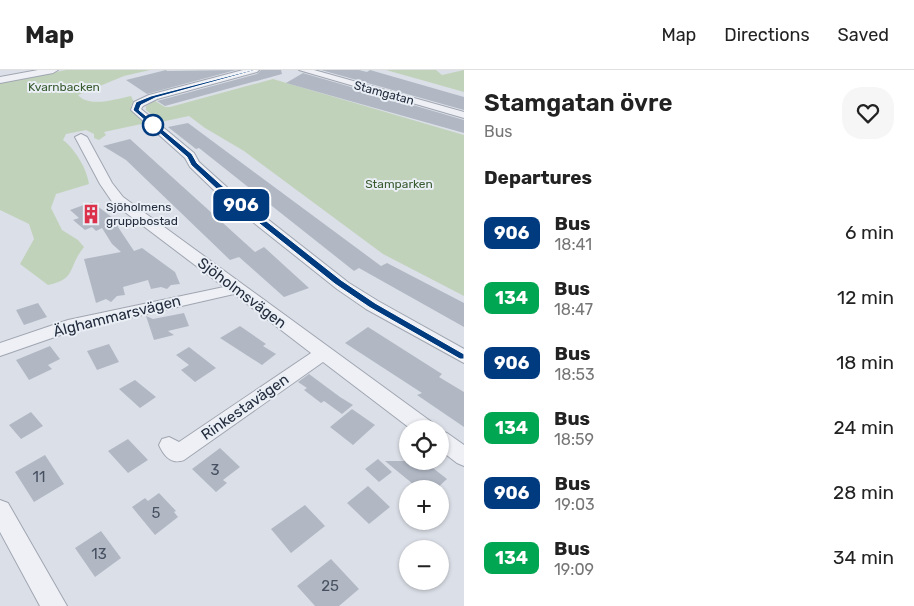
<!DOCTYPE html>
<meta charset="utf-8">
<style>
body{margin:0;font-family:Rubik,sans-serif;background:#f6f6f6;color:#222;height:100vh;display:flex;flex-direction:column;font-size:19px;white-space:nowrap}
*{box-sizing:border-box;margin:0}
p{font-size:16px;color:#767676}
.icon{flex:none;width:28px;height:28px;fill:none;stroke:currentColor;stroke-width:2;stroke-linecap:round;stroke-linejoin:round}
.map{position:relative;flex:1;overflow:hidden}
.sheet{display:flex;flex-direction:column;background:#fff;width:450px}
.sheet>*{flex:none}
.badge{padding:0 10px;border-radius:8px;font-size:18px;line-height:32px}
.tools{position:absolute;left:399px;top:350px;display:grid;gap:10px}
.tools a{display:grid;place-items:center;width:50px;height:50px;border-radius:50%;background:#fff;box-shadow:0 1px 4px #0004;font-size:25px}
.map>.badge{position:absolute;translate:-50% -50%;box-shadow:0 0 0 2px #fff}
h2{padding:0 20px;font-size:19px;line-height:45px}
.round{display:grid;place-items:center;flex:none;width:52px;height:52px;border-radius:20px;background:#f6f6f6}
.headline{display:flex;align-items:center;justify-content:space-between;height:85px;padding:0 20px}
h1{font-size:24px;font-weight:600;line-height:38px}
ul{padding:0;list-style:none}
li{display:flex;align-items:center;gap:15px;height:65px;padding:0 20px}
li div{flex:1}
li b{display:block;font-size:19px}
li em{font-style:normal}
li .badge{min-width:55px;font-weight:700;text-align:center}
header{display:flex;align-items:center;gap:30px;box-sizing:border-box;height:70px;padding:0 25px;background:#fff;border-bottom:1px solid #e0e0e0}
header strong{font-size:24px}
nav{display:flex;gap:28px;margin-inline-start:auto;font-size:18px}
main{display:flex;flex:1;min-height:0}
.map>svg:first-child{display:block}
.green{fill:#c1d2bb}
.building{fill:#b1b8c4}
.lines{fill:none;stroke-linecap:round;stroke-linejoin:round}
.street-casing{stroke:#a0a6b1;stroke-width:2}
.street{fill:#eef0f5;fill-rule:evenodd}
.line{fill:#003b80;stroke:#fff}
.stop-dot{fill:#fff;stroke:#003b80;stroke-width:2.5}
.labels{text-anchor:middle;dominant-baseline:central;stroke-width:4;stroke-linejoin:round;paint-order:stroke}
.far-park-label{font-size:12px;fill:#385b2f;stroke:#eaeef5}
.far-street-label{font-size:12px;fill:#232d3e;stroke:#eaeef5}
.far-poi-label{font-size:12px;fill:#232d3e;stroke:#eaeef5;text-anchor:start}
.street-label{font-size:15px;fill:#232d3e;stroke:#eaeef5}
.near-number-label{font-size:15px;fill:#465060}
</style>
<header>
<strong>Map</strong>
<nav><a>Map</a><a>Directions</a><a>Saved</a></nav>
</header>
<main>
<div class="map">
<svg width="464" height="536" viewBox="0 0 464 536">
<rect width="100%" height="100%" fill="#dbdfe7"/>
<path class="green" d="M66,0H150L124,6L78,25C89,38 116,29 131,26L134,32L131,36L137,45L146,53L104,62L106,65L99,70L94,68V64L86,60L66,64L63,70C75,79 87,99 89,114L56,124L51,138L62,160L78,170L84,177C67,198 77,209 48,215L20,194L34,169L29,154L0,140V13Z
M386,0H436L442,5L464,0V22Z
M273,9L464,65V226L383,184L244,81L205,58L189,46L161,52L146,40V36L155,31L165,37H170Z"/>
<path class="building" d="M166,0L167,1L236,0L147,24L126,10Z
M261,0H281L282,4L165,36L157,31L257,4Z
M321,0H359L367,2L370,0L464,27V40Z
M303,3L464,50V63L286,13Z
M188,53L381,196L387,193L464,233V257L359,198L354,201L199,78L196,79L168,57Z
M130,69L255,182L264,177L309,218L284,227L239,187L230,190L126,90L103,76Z
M92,132L122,155L118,157L134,181L142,178L175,202L180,214L171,215L167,219L161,217L151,219L148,210L123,217L125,225L117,226L111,232L106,229L96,233L84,189L121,182L112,174L102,158L96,161L92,157L85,160L73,150L79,148L70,140Z
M38,233L47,247L24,255L16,240Z
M184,243L189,256L168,261L174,265L154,270L146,246L153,249Z
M240,256L266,274L263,276L276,284L262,295L220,268Z
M368,257L442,304L439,307L464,322V357L417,325L422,323L345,273Z
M109,274L119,292L97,300L87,281Z
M50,276L60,289L48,295L52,299L29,310L16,290Z
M189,277L216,298L195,312L181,300L189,295L176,285Z
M309,304L340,327L353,335L342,344L324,331L321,333L304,320L307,318L298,312Z
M135,310L156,327L140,338L119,319Z
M352,339L375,355L353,375L330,357Z
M31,342L43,356L21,369L9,355Z
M128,369L148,390L128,403L108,381Z
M220,378L240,397L223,410L227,413L216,422L192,399Z
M45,385L64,414L34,432L15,402Z
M378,389L392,402L379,412L365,399Z
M385,391H424L447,409L436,419H419Z
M368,416L390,437L369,454L347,433Z
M159,423L176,441L174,442L178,447L155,465L132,437L145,428L148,431Z
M305,435L325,456L291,483L271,459Z
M101,461L121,488L95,507L75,478Z
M331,489L359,519L339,536H315L297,516Z"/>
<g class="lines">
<defs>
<path id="street" d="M38,0H58L53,3L0,13V7Z
M243,0H259L257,2L157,29L143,36L141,39L194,83L199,92L229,119L349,213L378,231L464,279V293L366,239L337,219L219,125L190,97L185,88L131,40L134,32L149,25Z
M299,0H314L464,42V48Z
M81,64L87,67L112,113L123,127L433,353L436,359H411L323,292L184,390C171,395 164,386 159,375L162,369L169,367L179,372L311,283L234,224L72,261L0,286V273L68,250L224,217L113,133L100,114L75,67Z
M440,361L447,363L464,375V396L457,393L440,380Z
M0,430L8,433L67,536H40L0,462Z"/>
</defs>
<use href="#street" class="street-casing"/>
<use href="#street" class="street"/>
</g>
<path class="line" d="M252,0H256L155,28L141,35L139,40L192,84L197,93L227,120L341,210L375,233L464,284V289H460L369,237L335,214L221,123L191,95L187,87L133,40L136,32L151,26Z"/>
<defs>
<symbol id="building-bare" viewBox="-9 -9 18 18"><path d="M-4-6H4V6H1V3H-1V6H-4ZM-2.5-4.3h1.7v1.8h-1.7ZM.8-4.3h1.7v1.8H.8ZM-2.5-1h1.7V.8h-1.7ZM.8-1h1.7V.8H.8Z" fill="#db314b" stroke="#eaeef5" stroke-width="2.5" paint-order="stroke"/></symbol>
</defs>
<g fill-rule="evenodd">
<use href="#building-bare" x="77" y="130" width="28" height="28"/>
</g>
<circle class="stop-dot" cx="153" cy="55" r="10"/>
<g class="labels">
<g class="far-park-label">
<text x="64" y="17">Kvarnbacken</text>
<text x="399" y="114">Stamparken</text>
</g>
<g class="far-street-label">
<text transform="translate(384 23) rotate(15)">Stamgatan</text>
</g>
<g class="far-poi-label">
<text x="106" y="137">Sjöholmens<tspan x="106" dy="14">gruppbostad</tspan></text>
</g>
<g class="street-label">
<text transform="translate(242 223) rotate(37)">Sjöholmsvägen</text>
<text transform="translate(117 246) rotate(-14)">Älghammarsvägen</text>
<text transform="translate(245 337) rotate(-35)">Rinkestavägen</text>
</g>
<g class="near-number-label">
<text x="215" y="400">3</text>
<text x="39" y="407">11</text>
<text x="156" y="443">5</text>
<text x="99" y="484">13</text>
<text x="330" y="516">25</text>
</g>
</g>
</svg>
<div class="tools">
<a><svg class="icon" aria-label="locate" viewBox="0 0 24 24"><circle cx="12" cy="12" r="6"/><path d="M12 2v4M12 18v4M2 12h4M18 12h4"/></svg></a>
<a>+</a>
<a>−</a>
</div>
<b class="badge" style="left:241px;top:135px;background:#003b80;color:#fff">906</b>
</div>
<section class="sheet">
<div class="headline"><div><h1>Stamgatan övre</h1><p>Bus</p></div><a class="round"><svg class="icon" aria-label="heart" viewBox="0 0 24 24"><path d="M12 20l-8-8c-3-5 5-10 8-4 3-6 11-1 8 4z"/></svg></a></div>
<h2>Departures</h2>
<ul>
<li><span class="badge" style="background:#003b80;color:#fff">906</span><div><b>Bus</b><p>18:41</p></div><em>6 min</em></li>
<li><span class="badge" style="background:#00a651;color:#fff">134</span><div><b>Bus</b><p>18:47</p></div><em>12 min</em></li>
<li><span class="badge" style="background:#003b80;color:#fff">906</span><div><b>Bus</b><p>18:53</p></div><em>18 min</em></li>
<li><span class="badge" style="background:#00a651;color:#fff">134</span><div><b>Bus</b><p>18:59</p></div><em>24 min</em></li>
<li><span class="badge" style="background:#003b80;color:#fff">906</span><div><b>Bus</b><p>19:03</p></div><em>28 min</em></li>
<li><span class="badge" style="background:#00a651;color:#fff">134</span><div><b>Bus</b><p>19:09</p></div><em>34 min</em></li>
</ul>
</section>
</main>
